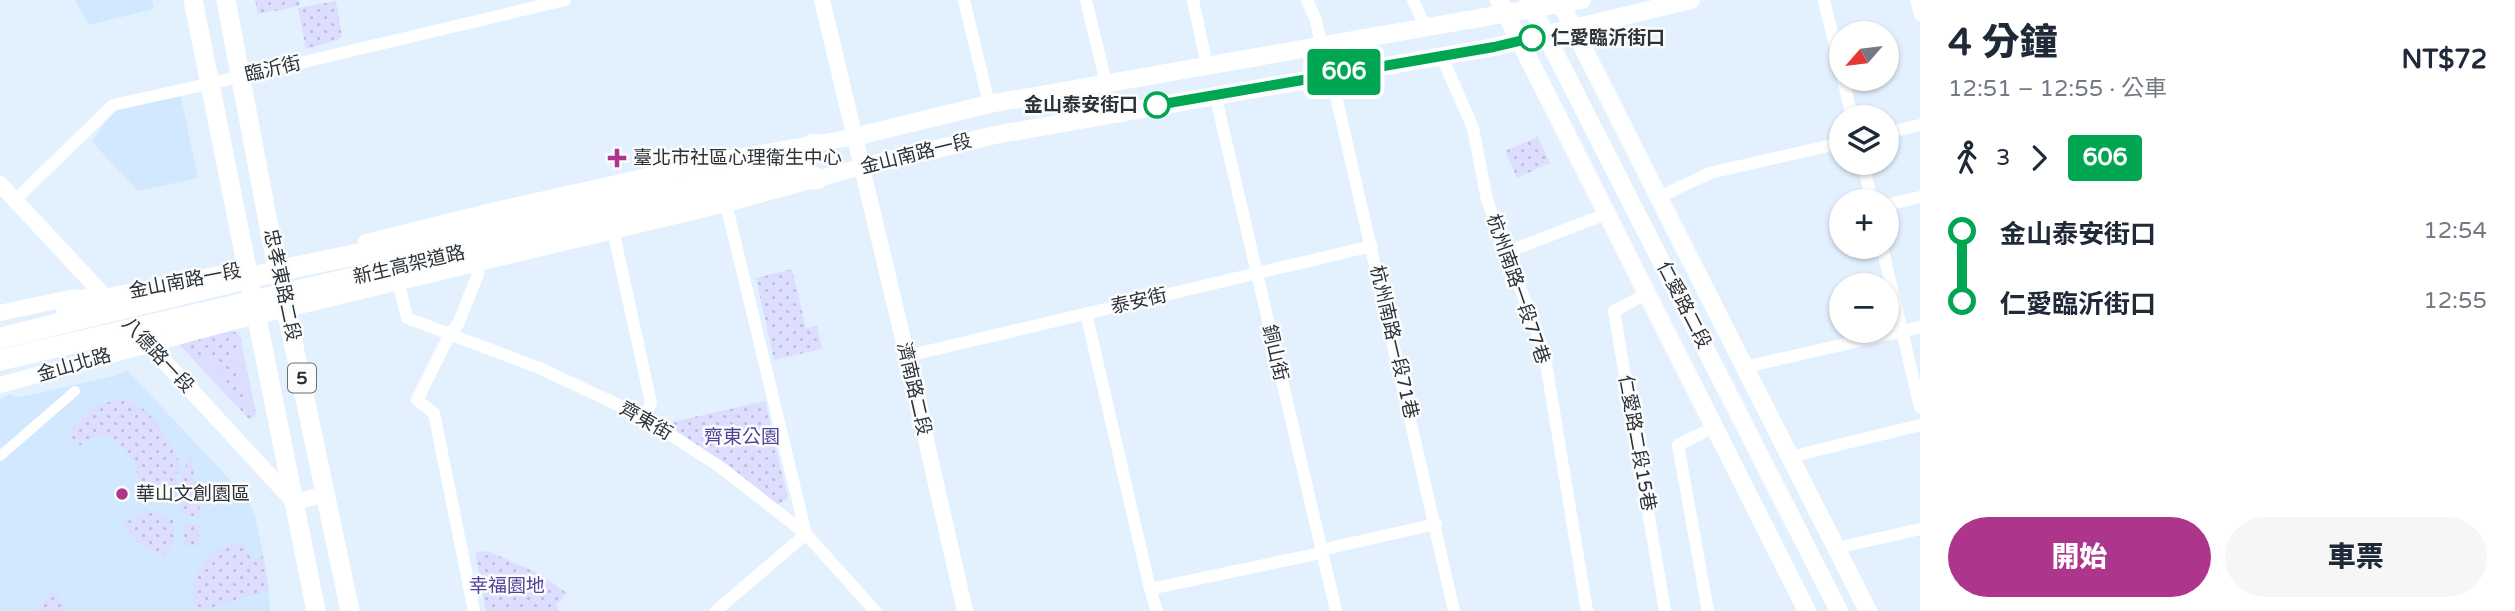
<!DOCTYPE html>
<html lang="zh-TW">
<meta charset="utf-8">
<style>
body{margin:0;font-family:"Varela Round","Noto Sans TC",sans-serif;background:#f6f6f7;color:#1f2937;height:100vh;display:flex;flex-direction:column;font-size:26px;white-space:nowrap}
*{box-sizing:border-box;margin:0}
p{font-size:23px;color:#747a83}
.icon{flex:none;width:38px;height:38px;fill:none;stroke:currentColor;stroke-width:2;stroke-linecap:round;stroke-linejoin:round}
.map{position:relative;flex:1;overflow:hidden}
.details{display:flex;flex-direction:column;background:#fff;width:595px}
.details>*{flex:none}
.badge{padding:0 14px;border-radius:5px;font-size:24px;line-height:46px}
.needle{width:46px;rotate:242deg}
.tools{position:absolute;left:1829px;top:21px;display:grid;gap:14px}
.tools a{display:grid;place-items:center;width:70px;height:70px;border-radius:50%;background:#fff;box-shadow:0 2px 5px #0004;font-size:35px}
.map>.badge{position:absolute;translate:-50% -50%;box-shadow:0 0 0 4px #fff}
.legs{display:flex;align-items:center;gap:10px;height:77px;padding:0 28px;font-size:23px}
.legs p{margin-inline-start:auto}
.headline{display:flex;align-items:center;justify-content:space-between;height:119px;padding:0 28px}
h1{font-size:38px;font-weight:800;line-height:52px}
.cta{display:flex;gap:14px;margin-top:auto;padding:14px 28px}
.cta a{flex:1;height:80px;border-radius:42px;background:#ad358b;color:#fff;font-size:28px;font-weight:800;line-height:80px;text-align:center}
.cta a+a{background:#f6f6f7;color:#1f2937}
ul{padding:0 28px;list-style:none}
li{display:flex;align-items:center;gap:24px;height:70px;font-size:26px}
li i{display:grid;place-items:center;width:10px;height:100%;margin:0 9px;background:currentColor}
li i::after{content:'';width:18px;height:18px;margin:-9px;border:5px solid;border-radius:50%;background:#fff}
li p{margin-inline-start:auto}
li:first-child i{background:linear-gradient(#0000 50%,currentColor 0)}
li:last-child i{background:linear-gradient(currentColor 50%,#0000 0)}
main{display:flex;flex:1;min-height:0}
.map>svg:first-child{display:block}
.built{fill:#d1e8ff}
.grass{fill:url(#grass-dots)}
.garden{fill:#ddf}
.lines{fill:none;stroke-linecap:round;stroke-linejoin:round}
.pedestrian{stroke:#fff;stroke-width:10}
.minor{stroke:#fff;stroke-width:12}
.tertiary{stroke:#fff;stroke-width:16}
.secondary{stroke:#fff;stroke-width:18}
.primary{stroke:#fff;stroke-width:19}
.trunk{stroke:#fff;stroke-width:21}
.line-1-casing{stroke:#fff;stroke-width:16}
.line-1{stroke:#00a651;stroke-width:10}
.stop-1-dot{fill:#fff;stroke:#00a651;stroke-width:3.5}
.poi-dot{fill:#ad358b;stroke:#fcfcfc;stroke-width:2.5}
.labels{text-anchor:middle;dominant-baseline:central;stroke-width:5;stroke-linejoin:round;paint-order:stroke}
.shield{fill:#fcfcfc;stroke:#6a6f73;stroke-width:2}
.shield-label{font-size:18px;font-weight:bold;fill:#2b3238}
.stop-label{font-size:19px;font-weight:bold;fill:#2b3238;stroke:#fcfcfc;text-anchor:start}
.street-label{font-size:19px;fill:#2b3238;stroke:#fcfcfc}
.poi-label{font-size:19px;fill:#2b3238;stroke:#fcfcfc;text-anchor:start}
.park-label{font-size:19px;fill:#4e4498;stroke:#fcfcfc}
</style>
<main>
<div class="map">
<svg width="1920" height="611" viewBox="0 0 1920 611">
<defs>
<pattern id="grass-dots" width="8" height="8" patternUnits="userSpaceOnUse" patternTransform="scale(1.75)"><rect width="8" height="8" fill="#ddf"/><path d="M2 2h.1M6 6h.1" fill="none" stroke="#bebedb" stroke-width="1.8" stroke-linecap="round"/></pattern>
</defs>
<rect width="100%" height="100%" fill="#e3f1ff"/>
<path class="built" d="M75,0H152L154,9L89,25Z
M180,93L198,178L138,191L92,142L116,106Z
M127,370L249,500L255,516L263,554L269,590L270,611H0V399L10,394L13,396L21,397L114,376Z"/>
<path class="grass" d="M255,0H299L300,6L258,14Z
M336,1L342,35L338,40L306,49L298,8Z
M1538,137L1550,163L1517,178L1505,151Z
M792,269L806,328L817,326L822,349L774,360L756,278Z
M231,331L238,333L240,337L256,414L252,419H249L179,344Z
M123,399C151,404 167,440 180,462L172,506L160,498L141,493C141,462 111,416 80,446L68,433C82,414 98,402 123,399Z
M765,401L788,499L777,505L664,424Z
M190,456L198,494L201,519L180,512L181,477Z
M151,512L173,520L174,543L163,557L139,544L122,524L139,515Z
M184,523L200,526L197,547L184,546Z
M235,544H244L252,561L263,556L269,590L201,611C186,597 196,567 210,555C217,549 226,546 235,544Z
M487,551L536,572L567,593L556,605L559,611H486L475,553Z
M54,592L69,609L67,611H32Z"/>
<path class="garden" d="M241,344L255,409L250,411L231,359L238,345Z
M193,355L217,362L241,411L191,357Z"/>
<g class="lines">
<path class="pedestrian" d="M0,456L75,391"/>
<path class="minor" d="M964,0L989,104
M1086,0L1106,83
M1193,0L1207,66
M1307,0L1316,20L1321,45
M1413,0L1426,28
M1824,0L1841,71
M1916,0L1920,15
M1441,55L1473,128L1487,200L1544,351L1587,611
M1331,74L1454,611
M1843,79L1852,117
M1215,94L1336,611
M1886,133L1920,125
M1863,163L1872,201
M1659,197L1710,173L1841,143
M15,200L113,105L262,72L565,0
M1886,205L1920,197
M613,230L651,403L644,417
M1882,247L1920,407
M1507,252L1606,214
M397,275L407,318L537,367L644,417L723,469L806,534L875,611
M1646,294L1614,311L1665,611
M1086,313L1150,589L1157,611
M907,356L1372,246
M1745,367L1920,327
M1790,457L1920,425
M1836,548L1920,529
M1321,550L1436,524
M1150,589L1321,553
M474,611L434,413L417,400L450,334L458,324L478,274L476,265
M716,611L806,534L726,204
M1708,611L1678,445L1714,427"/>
<path class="tertiary" d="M822,0L907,356L965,611
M0,184L109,301
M366,242L500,209L715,161L854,137
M0,313L70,298L104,297L249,268
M143,338L294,502L327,494
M0,385L232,322L726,204L861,167"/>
<path class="secondary" d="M1499,0L1807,611
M1528,0L1839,611
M1559,0L1868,611
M854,137L989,104L1582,0
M861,167L995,135L1494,47L1691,0"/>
<path class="primary" d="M193,0L316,611
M226,0L271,238L350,611"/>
<path class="trunk" d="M66,308L104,297
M0,338L291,268L730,177L801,157L813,144
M105,346L148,344
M0,360L804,173L817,179"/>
</g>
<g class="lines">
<defs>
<path id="line-1" d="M1157,105L1494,47L1532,38"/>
</defs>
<use href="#line-1" class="line-1-casing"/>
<use href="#line-1" class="line-1"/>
</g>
<g class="stop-1-dot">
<circle cx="1532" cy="38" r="12"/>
<circle cx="1157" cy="105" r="12"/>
</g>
<g class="poi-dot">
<path d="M613.5 147.5h7v7h7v7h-7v7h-7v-7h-7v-7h7z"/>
<circle cx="122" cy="494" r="7"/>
</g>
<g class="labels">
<rect class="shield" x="288" y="363.5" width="28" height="29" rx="5"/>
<g class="shield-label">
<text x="302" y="378">5</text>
</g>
<g class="stop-label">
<text x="1551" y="38">仁愛臨沂街口</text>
<text x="1138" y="105" text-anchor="end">金山泰安街口</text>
</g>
<g class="street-label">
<text transform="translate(273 69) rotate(-13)">臨沂街</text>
<text transform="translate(916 154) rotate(-14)">金山南路一段</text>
<text transform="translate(409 265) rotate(-13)">新生高架道路</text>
<text transform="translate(185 281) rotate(-11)">金山南路一段</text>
<text transform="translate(282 285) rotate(78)">忠孝東路二段</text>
<text transform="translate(1518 289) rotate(71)">杭州南路一段77巷</text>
<text transform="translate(1139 301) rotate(-13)">泰安街</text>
<text transform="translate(1684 305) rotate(63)">仁愛路二段</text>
<text transform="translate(1394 342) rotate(77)">杭州南路一段71巷</text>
<text transform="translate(1275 353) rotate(77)">銅山街</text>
<text transform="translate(158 355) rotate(47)">八德路一段</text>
<text transform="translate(74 365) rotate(-16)">金山北路</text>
<text transform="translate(914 389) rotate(77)">濟南路二段</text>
<text transform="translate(646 421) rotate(30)">齊東街</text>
<text transform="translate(1637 443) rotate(80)">仁愛路二段15巷</text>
</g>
<g class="poi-label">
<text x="633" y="158">臺北市社區心理衛生中心</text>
<text x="136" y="494">華山文創園區</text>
</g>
<g class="park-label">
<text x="742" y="437">齊東公園</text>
<text x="507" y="586">幸福園地</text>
</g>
</g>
</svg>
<div class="tools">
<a><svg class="needle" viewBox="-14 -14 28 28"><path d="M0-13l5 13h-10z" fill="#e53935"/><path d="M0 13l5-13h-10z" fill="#747a83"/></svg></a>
<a><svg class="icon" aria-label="layers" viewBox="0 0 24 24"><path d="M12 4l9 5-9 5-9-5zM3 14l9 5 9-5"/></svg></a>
<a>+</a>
<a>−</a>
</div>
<b class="badge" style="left:1344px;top:72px;background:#00a651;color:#fff">606</b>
</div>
<section class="details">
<div class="headline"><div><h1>4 分鐘</h1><p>12:51 – 12:55 · 公車</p></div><b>NT$72</b></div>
<div class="legs"><svg class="icon" aria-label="walk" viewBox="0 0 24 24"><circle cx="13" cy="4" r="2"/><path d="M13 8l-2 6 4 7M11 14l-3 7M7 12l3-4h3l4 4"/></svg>3<svg class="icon" aria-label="forward" viewBox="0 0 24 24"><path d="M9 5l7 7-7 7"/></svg><b class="badge" style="background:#00a651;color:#fff">606</b></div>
<ul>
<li><i style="color:#00a651"></i><b>金山泰安街口</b><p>12:54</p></li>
<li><i style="color:#00a651"></i><b>仁愛臨沂街口</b><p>12:55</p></li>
</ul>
<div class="cta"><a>開始</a><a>車票</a></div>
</section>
</main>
